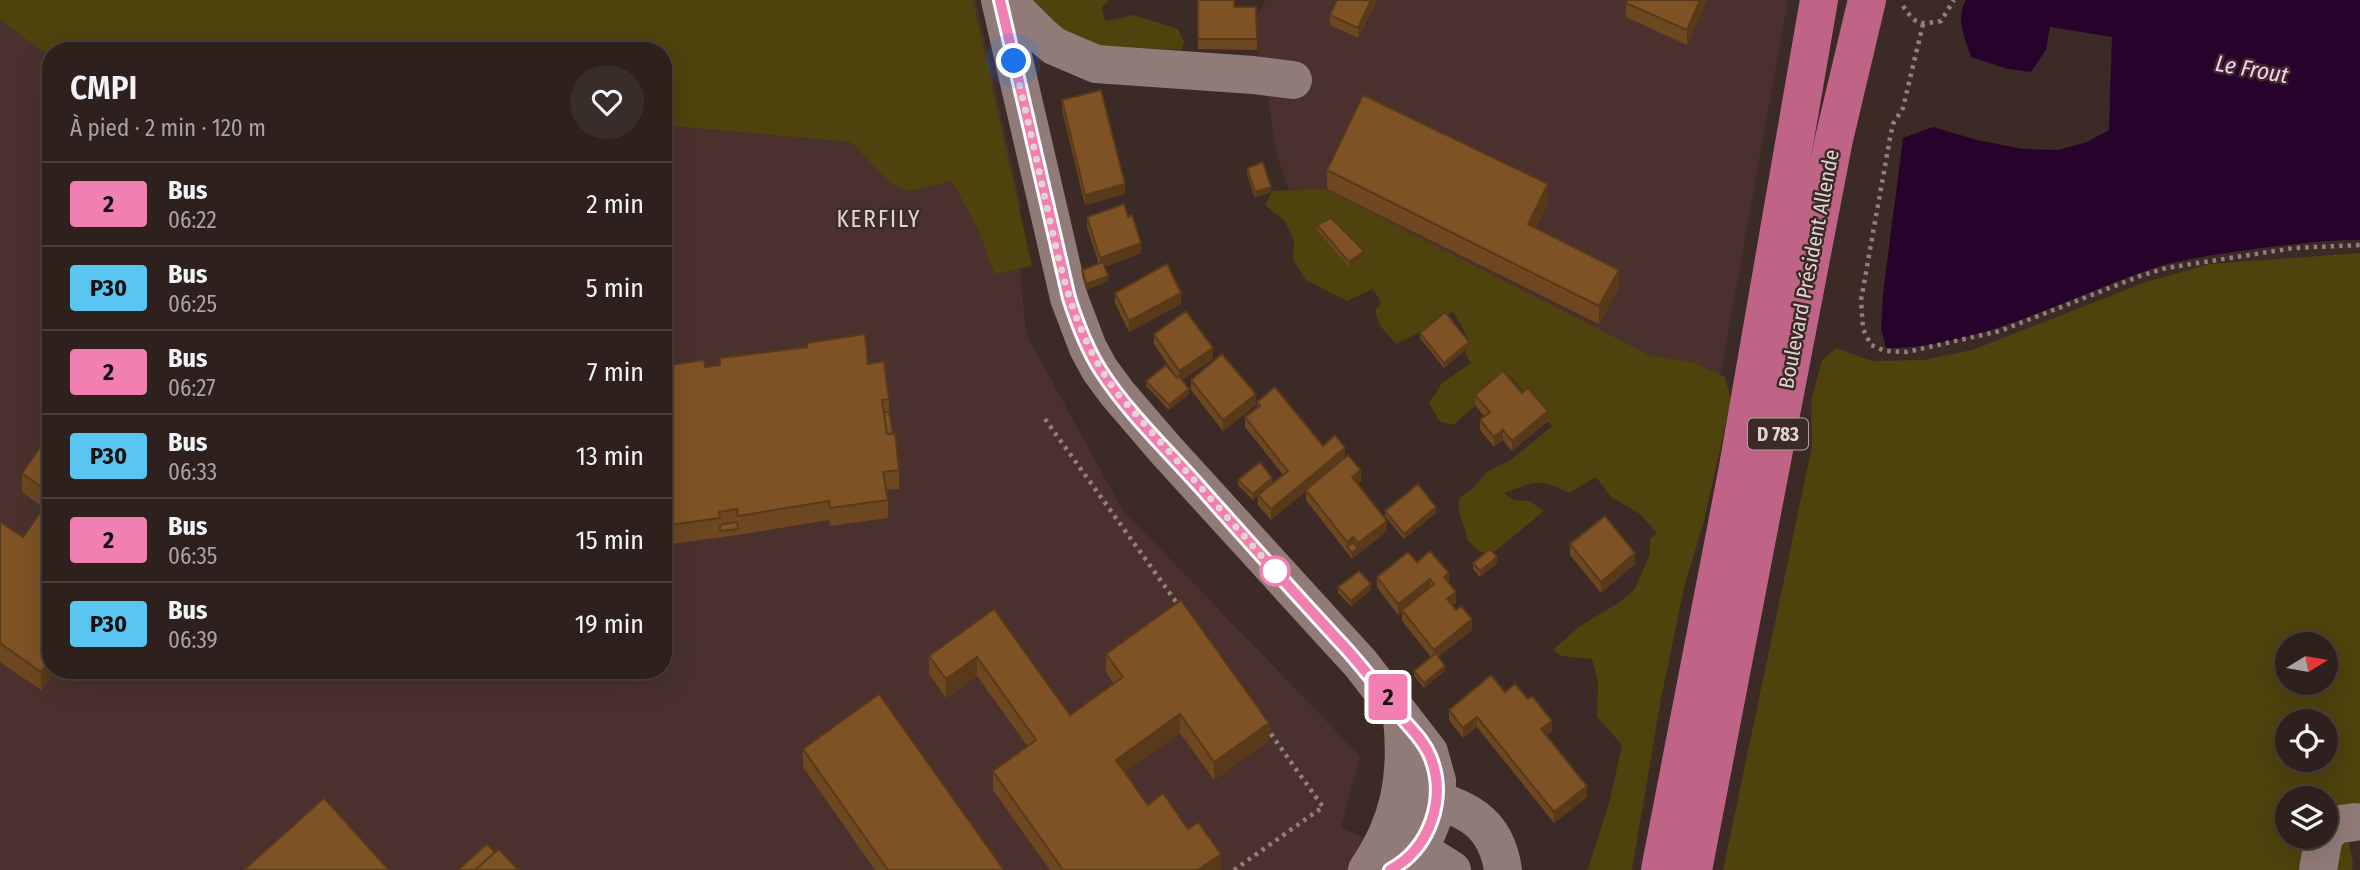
<!DOCTYPE html>
<html lang="fr">
<meta charset="utf-8">
<style>
body{margin:0;font-family:"Fira Sans Condensed",sans-serif;background:#392d2a;color:#f1f3f6;height:100vh;display:flex;flex-direction:column;font-size:26px;white-space:nowrap}
*{box-sizing:border-box;margin:0}
p{font-size:23px;color:#a7a3a4}
.icon{flex:none;width:38px;height:38px;fill:none;stroke:currentColor;stroke-width:2;stroke-linecap:round;stroke-linejoin:round}
.map{position:relative;flex:1;overflow:hidden}
.drawer{position:absolute;left:42px;top:42px;width:630px;height:637px;display:flex;flex-direction:column;background:#2d201d;border-radius:28px;box-shadow:0 7px 28px #0002,0 0 0 2px #483e3b}
.drawer>*{flex:none}
.badge{padding:0 14px;border-radius:5px;font-size:24px;line-height:46px}
.needle{width:46px;rotate:79deg}
.tools{position:absolute;left:2275px;top:632px;display:grid;gap:14px}
.tools a{display:grid;place-items:center;width:63px;height:63px;border-radius:50%;background:#2d201d;box-shadow:0 7px 28px #0002,0 0 0 2px #483e3b;font-size:35px}
.you{position:absolute;width:35px;height:35px;margin:-18px;border:5px solid #fff;border-radius:50%;background:#1a73e8;box-shadow:0 0 0 10px #1a73e833}
.map>.badge{position:absolute;translate:-50% -50%;box-shadow:0 0 0 4px #fff}
.round{display:grid;place-items:center;flex:none;width:74px;height:74px;border-radius:37px;background:#392d2a}
.headline{display:flex;align-items:center;justify-content:space-between;height:119px;padding:0 28px}
h1{font-size:33px;font-weight:600;line-height:52px}
ul{padding:0;list-style:none}
li{display:flex;align-items:center;gap:21px;height:84px;padding:0 28px;border-top:2px solid #483e3b}
li div{flex:1}
li b{display:block;font-size:26px}
li em{font-style:normal}
li .badge{min-width:77px;font-weight:700;text-align:center}
.map>svg:first-child{display:block}
.built{fill:#4a312d;fill-rule:evenodd}
.green{fill:#4e420d;fill-rule:evenodd}
.water{fill:#27032b}
.lines{fill:none;stroke-linecap:round;stroke-linejoin:round}
.path{stroke:#8f807e;stroke-width:4.5;stroke-dasharray:3.5 5;stroke-linecap:butt}
.street{stroke:#917b78;stroke-width:38}
.primary{stroke:#bf6486;stroke-width:38}
.wall{fill:#6c4720}
.shaded-wall{fill:#58391a}
.building{fill:#7e5225;stroke:#58391a;stroke-width:2}
.line-casing{stroke:#fff;stroke-width:16}
.line{stroke:#f27fb2;stroke-width:10}
.walk{stroke:#e1d5d3;stroke-width:7;stroke-dasharray:0 12.6}
.stop-dot{fill:#fff;stroke:#f27fb2;stroke-width:3.5}
.labels{text-anchor:middle;dominant-baseline:central;stroke-width:5;stroke-linejoin:round;paint-order:stroke}
.shield{fill:#3c2a27;stroke:#b0a29f;stroke-width:2}
.shield-label{font-size:19px;font-weight:bold;fill:#e1d5d3}
.street-label{font-size:21px;fill:#e1d5d3;stroke:#3c2a27}
.water-label{font-size:23px;font-style:italic;fill:#f4cef7;stroke:#3c2a27}
.neighbourhood-label{font-size:23px;letter-spacing:2px;fill:#e1d5d3;stroke:#3c2a27}
</style>
<div class="map">
<svg width="2360" height="870" viewBox="0 0 2360 870">
<rect width="100%" height="100%" fill="#3c2a27"/>
<path class="built" d="M0,0H976L1021,208L1015,215L1026,334L1122,509L1360,756L1341,828L1445,870H0ZM51,51H663V670H51Z
M1266,0H1788L1709,438L1510,376L1454,311L1445,317L1291,197L1276,152L1268,99L1257,50L1256,17Z"/>
<path class="green" d="M0,0H973L1032,266L995,274L977,227L952,181L908,191L889,182L851,142L663,125V51H51V57L0,20Z
M1027,0H1109L1102,7L1105,21L1134,15L1178,29L1184,41L1182,50L1095,46L1063,37Z
M1325,189L1649,355L1692,362L1725,377L1731,400L1704,521L1684,588L1661,699L1632,870H1586L1588,869L1610,800L1622,745L1597,717L1598,682L1592,659L1561,656L1553,650L1580,626L1617,604L1634,590L1650,554V539L1657,533L1640,514L1611,497L1596,477L1569,493C1537,478 1537,481 1504,493L1514,500L1529,501L1544,511L1493,553L1480,552L1467,540C1465,522 1457,517 1459,498L1472,489L1487,472L1512,459L1552,426L1510,376L1453,425L1439,421L1429,403L1442,383L1471,363L1465,354L1469,340L1453,311L1416,334L1396,344L1381,327L1375,312L1381,302L1373,289L1347,301L1306,280L1293,260L1294,241L1285,221L1265,205L1272,191Z
M2360,253V815L2326,816V798H2287V836H2326V829L2349,843L2353,863L2352,870H1723L1812,446L1811,402L1822,360L1836,348L1872,361L1923,360L1972,350L2146,282L2210,264ZM2287,644H2326V682H2287ZM2287,721H2326V760H2287Z"/>
<path class="water" d="M1966,0H2360V240C2317,240 2275,246 2233,252C2207,256 2179,260 2154,268C2068,297 1978,349 1886,348L1881,329L1883,294L1903,138L1933,127L1977,140L2023,149L2058,150L2087,142L2109,130L2112,37L2050,27L2046,50L2031,72L2008,69L1971,57C1965,39 1955,17 1966,0Z"/>
<g class="lines">
<path class="path" d="M1903,6C1916,25 1919,25 1941,21L1954,0
M1923,24L1903,108L1893,124L1890,138L1861,300L1863,329L1871,345L1885,351L1907,352L2000,331L2140,276L2166,268L2294,248L2360,245
M1045,419L1179,606
M1234,870L1323,807L1266,727"/>
<path class="street" d="M1000,0L1069,298L1088,348L1100,370L1117,393L1165,449L1361,664L1429,752L1437,781V800L1433,818L1426,835L1390,870
M1003,11L1021,15L1041,35L1054,46L1096,64L1253,75L1293,80
M1415,793C1461,808 1495,816 1503,870
M1395,834L1452,870
M2326,835L2334,825L2355,822
M1367,870C1400,822 1408,776 1402,718
M2318,870L2324,836"/>
<path class="primary" d="M1660,870L1738,467L1819,0
M1693,870L1834,139L1867,0"/>
</g>
<path class="wall" d="M1198,0L1234,7H1256L1257,50L1198,49Z
M1377,0L1358,38L1330,25V15Z
M1628,0H1707L1687,45L1626,17V3Z
M1062,100L1125,194L1085,205L1062,110Z
M1247,168L1271,192L1255,198L1247,174Z
M1327,170L1548,203L1535,228L1619,288L1599,324L1327,189Z
M1087,217L1141,253L1105,267L1108,281L1086,290L1082,276V270L1099,264L1087,227Z
M1317,225L1364,257L1349,267L1317,230Z
M1115,293L1181,304L1129,332L1115,303Z
M1420,333L1469,347L1444,368L1420,338Z
M1154,334L1213,359L1182,380L1189,394L1169,410L1146,386V381L1177,378L1154,344Z
M807,343L868,364L889,399V412L899,470V489L886,490L888,500V518L830,526L829,520L738,535L663,545V366L705,367L720,365V358L807,347Z
M1191,380L1256,405L1223,431L1191,390Z
M1522,393L1548,421L1512,451L1503,440L1494,447L1480,430V420L1484,416L1475,405V395Z
M1257,402L1323,446L1345,458L1361,481L1357,484L1387,531L1352,559L1306,500V491L1271,520L1258,505V495L1253,500L1238,485V480L1272,483L1283,475L1245,427V417L1257,408Z
M51,432V670H56L41,690L0,662V522L23,537L43,507L22,492V473Z
M1385,511L1436,513L1404,539L1385,516Z
M1570,544L1635,564L1601,593L1570,555Z
M1417,562L1449,583L1456,603L1452,605L1472,630L1438,657L1445,671L1424,688L1414,676V671L1431,657L1402,621V612L1398,615L1377,587V577Z
M1473,563H1497L1480,577L1473,569Z
M1338,587L1371,590L1351,606L1338,593Z
M994,609L1070,715L1114,684L1106,672V654L1269,741L1214,780L1180,733L1125,772L1148,805L1188,829L1221,870H1050L993,790V771L1028,747L977,676L946,698L929,674V656Z
M1505,692L1552,731L1546,736L1587,797L1554,823L1477,727L1463,738L1449,720V710Z
M803,749L1004,870H875L803,767Z"/>
<path class="shaded-wall" d="M1371,0H1377L1358,38V28Z
M1700,0H1707L1687,45V30Z
M1125,184V194L1085,205V195Z
M1548,184V203L1528,243V224Z
M1271,187V192L1255,198V192Z
M1141,243V253L1100,269V258Z
M1364,251V257L1349,267V262Z
M1619,270V288L1599,324V306Z
M1108,276V281L1086,290V284Z
M1181,293V304L1129,332V321Z
M1469,342V347L1444,368V363Z
M1213,348V359L1179,382V371Z
M1189,389V394L1169,410V405Z
M1256,394V405L1223,431V420Z
M1548,411V421L1512,451V441Z
M1503,430V440L1494,447V437Z
M1345,448V459L1271,520V509Z
M1361,470V481L1352,488V477Z
M1272,478V484L1253,500V494Z
M1436,507V513L1404,539V534Z
M1387,521V531L1352,559V553L1358,549V543Z
M1353,537V548L1347,547V553V542Z
M1635,553V564L1601,593V582Z
M1497,557V563L1480,577V571Z
M1449,573V584L1444,577Z
M1430,579V589L1398,615V604Z
M1371,584V590L1351,606V601Z
M1456,592V603L1447,609V599Z
M1472,619V630L1434,660V650Z
M977,657V676L946,698V679Z
M51,659V670H56L41,690V672Z
M1445,666V671L1424,688V683Z
M1180,714V733L1116,779V760Z
M1477,717V727L1463,738V728Z
M1552,721V731L1541,740V729Z
M1269,723V741L1214,780V762Z
M1587,786V797L1554,823V812Z
M1221,854V870H1198Z"/>
<path class="building" d="M1198,0H1234V7H1256L1257,39H1198Z
M1337,0H1371L1358,28L1330,15Z
M1628,0H1700L1687,30L1626,3Z
M1101,90L1125,184L1085,195L1062,100Z
M1363,95L1548,184L1528,224L1619,270L1599,306L1327,170Z
M1263,162L1271,187L1255,192L1247,168Z
M1124,204L1128,217L1132,215L1141,243L1100,258L1087,217Z
M1331,218L1364,251L1349,262L1317,225Z
M1103,262L1108,276L1086,284L1082,270Z
M1167,264L1181,293L1129,321L1115,293Z
M1186,311L1213,348L1179,371L1154,334Z
M1445,312L1469,342L1444,363L1420,333Z
M865,334L868,364L884,361L889,399L882,400L887,434L895,433L899,470L883,472L888,500L830,508L829,501L738,516L737,509L719,512L720,518L663,526V366L704,360L705,367L720,365V358L807,347V343Z
M1222,354L1256,394L1223,420L1191,380Z
M1166,365L1177,378L1179,376L1189,389L1169,405L1146,381Z
M1503,371L1522,393L1528,388L1548,411L1512,441L1503,430L1494,437L1480,420L1490,412L1475,395Z
M1275,387L1323,446L1335,435L1345,448L1271,509L1258,495L1288,471L1245,417L1260,406L1257,402Z
M884,412H889L893,434H887Z
M51,432V494L22,473Z
M1348,455L1361,470L1352,477L1387,521L1358,543L1353,537L1347,542L1306,490Z
M1260,462L1272,478L1253,494L1238,480Z
M1418,484L1436,507L1404,534L1385,511Z
M51,497V659L41,672L0,643V522L23,537Z
M1605,516L1635,553L1601,582L1570,544Z
M737,522L738,529L720,531V525Z
M1353,542L1358,548L1352,553L1347,547Z
M1490,549L1497,557L1480,571L1473,563Z
M1430,551L1449,573L1444,577L1456,592L1447,599L1456,610L1461,606L1472,619L1434,650L1402,610L1434,584L1430,579L1398,604L1377,577L1408,552L1417,562Z
M1359,571L1371,584L1351,601L1338,587Z
M1181,600L1269,723L1214,762L1180,714L1116,760L1148,805L1163,793L1188,829L1198,822L1221,854L1198,870H1063L993,771L1036,740L977,657L946,679L929,656L994,609L1070,715L1123,677L1106,654Z
M1436,653L1445,666L1424,683L1414,671Z
M1491,675L1505,692L1515,684L1528,699L1532,696L1552,721L1541,729L1587,786L1554,812L1477,717L1463,728L1449,710Z
M879,694L1004,870H888L803,749Z
M324,798L389,870H244Z
M487,844L495,852L475,870H458Z
M499,849L518,870H475Z"/>
<g class="lines">
<defs>
<path id="line" d="M1000,0L1069,298C1077,323 1086,348 1101,371C1128,413 1167,450 1200,487C1246,539 1292,590 1338,640C1362,665 1381,691 1402,718C1412,730 1424,741 1430,756C1447,797 1431,848 1390,870"/>
</defs>
<use href="#line" class="line-casing"/>
<use href="#line" class="line"/>
<path class="walk" d="M1014,61C1025,108 1036,156 1046,203C1062,274 1073,333 1117,393L1275,571"/>
</g>
<circle class="stop-dot" cx="1275" cy="571" r="14"/>
<g class="labels">
<rect class="shield" x="1748" y="418.5" width="60" height="31" rx="5"/>
<g class="shield-label">
<text x="1778" y="434">D 783</text>
</g>
<g class="street-label">
<text transform="translate(1809 269) rotate(-79)">Boulevard Président Allende</text>
</g>
<g class="water-label">
<text transform="translate(2252 69) rotate(10)">Le Frout</text>
</g>
<g class="neighbourhood-label">
<text x="879" y="219">KERFILY</text>
</g>
</g>
</svg>
<div class="tools">
<a><svg class="needle" viewBox="-14 -14 28 28"><path d="M0-13l5 13h-10z" fill="#e53935"/><path d="M0 13l5-13h-10z" fill="#a7a3a4"/></svg></a>
<a><svg class="icon" aria-label="locate" viewBox="0 0 24 24"><circle cx="12" cy="12" r="6"/><path d="M12 2v4M12 18v4M2 12h4M18 12h4"/></svg></a>
<a><svg class="icon" aria-label="layers" viewBox="0 0 24 24"><path d="M12 4l9 5-9 5-9-5zM3 14l9 5 9-5"/></svg></a>
</div>
<div class="you" style="left:1014px;top:61px"></div>
<b class="badge" style="left:1388px;top:697px;background:#f27fb2;color:#111">2</b>
<section class="drawer">
<div class="headline"><div><h1>CMPI</h1><p>À pied · 2 min · 120 m</p></div><a class="round"><svg class="icon" aria-label="heart" viewBox="0 0 24 24"><path d="M12 20l-8-8c-3-5 5-10 8-4 3-6 11-1 8 4z"/></svg></a></div>
<ul>
<li><span class="badge" style="background:#f27fb2;color:#111">2</span><div><b>Bus</b><p>06:22</p></div><em>2 min</em></li>
<li><span class="badge" style="background:#59c6f2;color:#111">P30</span><div><b>Bus</b><p>06:25</p></div><em>5 min</em></li>
<li><span class="badge" style="background:#f27fb2;color:#111">2</span><div><b>Bus</b><p>06:27</p></div><em>7 min</em></li>
<li><span class="badge" style="background:#59c6f2;color:#111">P30</span><div><b>Bus</b><p>06:33</p></div><em>13 min</em></li>
<li><span class="badge" style="background:#f27fb2;color:#111">2</span><div><b>Bus</b><p>06:35</p></div><em>15 min</em></li>
<li><span class="badge" style="background:#59c6f2;color:#111">P30</span><div><b>Bus</b><p>06:39</p></div><em>19 min</em></li>
</ul>
</section>
</div>
